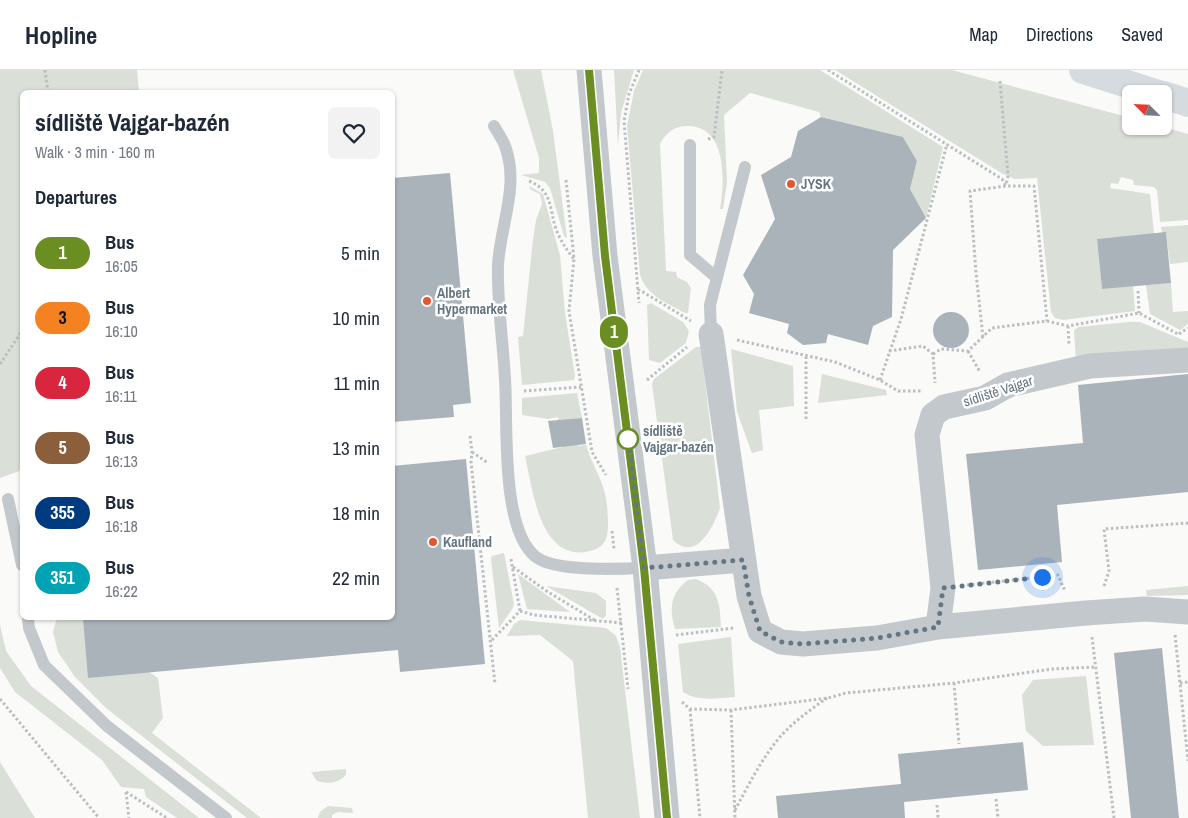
<!DOCTYPE html>
<meta charset="utf-8">
<style>
body{margin:0;font-family:"Archivo Narrow",sans-serif;background:#f2f2f3;color:#1f2937;height:100vh;display:flex;flex-direction:column;font-size:19px;white-space:nowrap}
*{box-sizing:border-box;margin:0}
p{font-size:16px;color:#747a83}
.icon{flex:none;width:28px;height:28px;fill:none;stroke:currentColor;stroke-width:2;stroke-linecap:round;stroke-linejoin:round}
.map{position:relative;flex:1;overflow:hidden}
.panel{position:absolute;left:20px;top:20px;width:375px;height:530px;display:flex;flex-direction:column;background:#fff;border-radius:8px;box-shadow:0 1px 4px #0004}
.panel>*{flex:none}
.badge{padding:0 10px;border-radius:16px;font-size:18px;line-height:32px}
.needle{width:32px;rotate:294deg}
.tools{position:absolute;left:1122px;top:15px;display:grid;gap:10px}
.tools a{display:grid;place-items:center;width:50px;height:50px;border-radius:8px;background:#fff;box-shadow:0 1px 4px #0004;font-size:25px}
.you{position:absolute;width:25px;height:25px;margin:-12px;border:4px solid #fff;border-radius:50%;background:#1a73e8;box-shadow:0 0 0 8px #1a73e833}
.map>.badge{position:absolute;translate:-50% -50%;box-shadow:0 0 0 2px #fff}
h2{padding:0 15px;font-size:19px;line-height:45px}
.round{display:grid;place-items:center;flex:none;width:52px;height:52px;border-radius:8px;background:#f2f2f3}
.overview{display:flex;align-items:center;justify-content:space-between;height:85px;padding:0 15px}
h1{font-size:24px;font-weight:700;line-height:38px}
ul{padding:0;list-style:none}
li{display:flex;align-items:center;gap:15px;height:65px;padding:0 15px}
li div{flex:1}
li b{display:block;font-size:19px}
li em{font-style:normal}
li .badge{min-width:55px;font-weight:700;text-align:center}
header{display:flex;align-items:center;gap:30px;box-sizing:border-box;height:70px;padding:0 25px;background:#fff;border-bottom:1px solid #e0e1e3}
header strong{font-size:24px}
nav{display:flex;gap:28px;margin-inline-start:auto;font-size:18px}
.map>svg:first-child{display:block}
.green{fill:#dadfd7}
.building{fill:#aab3b9}
.lines{fill:none;stroke-linecap:round;stroke-linejoin:round}
.path{stroke:#bbbfc2;stroke-width:3;stroke-dasharray:2.5 2.5;stroke-linecap:butt}
.service{stroke:#c3c8cc;stroke-width:12}
.minor{stroke:#c3c8cc;stroke-width:25}
.primary{stroke:#d6dbdf;stroke-width:28}
.line-casing{stroke:#fff;stroke-width:11}
.line{stroke:#6b8e23;stroke-width:8}
.walk{stroke:#657683;stroke-width:5;stroke-dasharray:0 9}
.poi-dot{fill:#e4572e;stroke:#fff;stroke-width:2}
.stop-dot{fill:#fff;stroke:#6b8e23;stroke-width:2.5}
.labels{text-anchor:middle;dominant-baseline:central;stroke-width:5;stroke-linejoin:round;paint-order:stroke}
.poi-label{font-size:14px;font-weight:bold;fill:#657683;stroke:#fff;text-anchor:start}
.street-label{font-size:14px;fill:#657683;stroke:#fff}
.stop-label{font-size:14px;font-weight:bold;fill:#657683;stroke:#fff;text-anchor:start}
</style>
<header>
<strong>Hopline</strong>
<nav><a>Map</a><a>Directions</a><a>Saved</a></nav>
</header>
<div class="map">
<svg width="1188" height="748" viewBox="0 0 1188 748">
<rect width="100%" height="100%" fill="#fafaf8"/>
<path class="green" d="M0,0H137L139,22H22V400L0,408Z
M513,0H541L553,61L567,168L564,166L550,118L545,112L521,105L539,103V88Z
M614,0H634L621,43L618,76Z
M643,0H820L943,77L926,148L910,119L917,91L903,67L821,47L819,42L750,23L724,45L727,112L723,139H720C725,111 727,55 687,56C674,56 666,63 660,74L666,201L676,202L677,207L687,212L691,218L688,243H685C667,233 647,226 640,205L627,56L634,21Z
M835,0H952L1131,48V56H1160L1188,64V150L1160,152L1157,120L1154,117L1134,115L1133,110L1121,107L1118,114L1111,113L1110,118L1150,124L1154,164L1097,169L1102,219L1133,216L1135,241L1063,250L1055,248L1051,242L1037,108L1015,109L1003,104Z
M529,116L543,124L560,185L565,243L575,306L574,310L522,315L518,267L523,266L533,169L536,150L542,134L540,124L531,120Z
M1188,155V192L1170,194L1166,163H1162L1161,157Z
M1171,213L1173,242L1188,241V254L1180,260L1150,244L1146,215Z
M651,233L683,252L689,261L686,273L660,293L649,290L647,235Z
M1128,252H1140L1188,272V281L1076,292L1074,260L1079,257Z
M696,277H701L720,438C714,456 696,493 673,470L652,314L654,309Z
M731,279L793,296L794,336L759,340L763,380L752,383L737,342Z
M822,304L886,320L887,325L818,333Z
M577,323L582,348L574,349L578,376L586,375C590,389 597,400 602,414C607,426 608,443 608,456C608,467 605,476 594,480C540,497 533,420 525,386L563,377L558,347L548,349L522,345V328Z
M504,483L514,534L513,538L499,558L491,489L492,486Z
M518,504L570,542L527,539Z
M696,509C719,518 720,534 721,557L675,559C669,540 670,523 688,510Z
M546,516L596,523L606,531V545L603,549Z
M1188,516V525L1147,526L1146,520Z
M57,548H145L149,602L158,608L163,648L152,663L261,748H247L106,638L75,607L58,582L53,562Z
M520,550L606,558L616,566L620,577L640,748H588L573,591L540,565L507,566L514,554Z
M0,555L6,581L31,616L199,748H177L146,727L144,719L121,717L102,690L15,622L0,598Z
M731,567L735,627C717,628 699,632 683,622L678,574Z
M1086,606L1094,675L1043,676L1026,661L1022,625L1033,610Z
M0,692L35,748H0Z
M346,699V705C337,714 328,714 317,711L311,702Z
M328,736L352,738L353,743L338,742L332,745V748H318L320,742Z"/>
<path class="building" d="M821,47L903,67L917,91L910,119L926,148L893,180L892,247L873,256L868,275L828,264L826,273L803,275L787,263L789,254L749,243L754,224L743,205L775,149L761,105L791,87L798,61Z
M450,103L471,333L453,335L454,347L392,352V108Z
M1166,162L1171,213L1102,219L1097,169Z
M933 260a18 18 0 1 1 36 0a18 18 0 1 1-36 0Z
M1188,304V422L1057,435L1062,492L978,500L966,384L1083,373L1078,315Z
M582,348L586,374L553,378L548,351Z
M466,389L485,594L400,602L398,580L88,608L83,548H392V396Z
M1162,578L1179,748H1131L1114,583Z
M1023,672L1028,720L904,732L905,748H778L776,726L901,714L898,684Z"/>
<g class="lines">
<path class="path" d="M45,0L48,22
M639,0L629,24L624,51L639,233
M828,0L1002,109L1006,116
M1000,11L1008,106L1006,115
M708,69L714,67L722,0
M566,110L574,189L569,241L592,382L606,405
M529,111C553,121 549,138 556,159C560,170 566,179 574,189
M638,219L691,251
M1138,221L1139,243
M1068,256L1069,275
M1179,264L1188,258
M983,267L976,203L970,121L1006,116H1034L1047,251
M737,270L835,292L880,310L898,321H922
M889,281L923,276L933,284L935,313
M968,281L980,302
M933,284L941,279L968,281L992,258L1047,251L1068,256L1139,243L1178,264
M0,294L22,261
M647,310L687,277
M880,310L901,249L947,74
M524,321L581,317
M806,349V287
M470,366L472,382L471,392L495,614
M472,382L488,393
M612,461L614,479
M511,489L520,541
M513,497L548,522L596,551
M967,515L1058,505L1065,521
M1104,516L1109,501L1104,459L1188,453
M617,518L628,619
M520,541L534,545L622,553
M676,565L734,558
M1175,565L1188,691
M1092,567L1114,748
M492,570L520,541
M954,613L959,674
M1180,613L1188,612
M0,629L99,748
M682,632L690,639L731,640L828,628L846,623L954,613L1052,599L1095,597
M690,639L700,748
M731,640L735,748
M126,722L167,748
M126,722L129,748
M996,729L998,748
M937,735L938,748
M735,740C748,716 761,690 779,668C793,652 810,640 827,628"/>
<path class="service" d="M494,56C498,63 504,71 506,79C519,117 500,157 498,195C497,233 503,271 505,309C508,352 500,459 536,487C555,502 621,499 645,498
M690,75V185L717,208
M711,264L710,235L745,97
M8,429L22,495
M28,548L29,558L44,595L107,656L226,748"/>
<path class="minor" d="M589,0L605,186L645,498L667,748
M711,264L749,526L760,561L781,572L803,574L877,568L938,557L1086,543L1145,539L1188,542
M645,498L743,490
M938,557L943,518L927,365L933,345L944,337L985,328L1008,315L1090,296L1188,290"/>
<path class="primary" d="M1083,0L1159,24
M1164,25L1188,33"/>
</g>
<g class="lines">
<defs>
<path id="line" d="M589,0L605,186L644,498L667,748"/>
</defs>
<use href="#line" class="line-casing"/>
<use href="#line" class="line"/>
<path class="walk" d="M628,369V366L644,498L743,490L749,526L760,561L781,572L803,574L877,568L938,557L943,518L1042,507"/>
</g>
<g class="poi-dot">
<circle cx="791" cy="114" r="5"/>
<circle cx="427" cy="231" r="5"/>
<circle cx="433" cy="472" r="5"/>
</g>
<circle class="stop-dot" cx="628" cy="369" r="10"/>
<g class="labels">
<g class="poi-label">
<text x="801" y="114">JYSK</text>
<text x="437" y="223">Albert<tspan x="437" dy="16">Hypermarket</tspan></text>
<text x="443" y="472">Kaufland</text>
</g>
<g class="street-label">
<text transform="translate(998 321) rotate(-18)">sídliště Vajgar</text>
</g>
<g class="stop-label">
<text x="643" y="361">sídliště<tspan x="643" dy="16">Vajgar-bazén</tspan></text>
</g>
</g>
</svg>
<div class="tools">
<a><svg class="needle" viewBox="-14 -14 28 28"><path d="M0-13l5 13h-10z" fill="#e53935"/><path d="M0 13l5-13h-10z" fill="#747a83"/></svg></a>
</div>
<div class="you" style="left:1042px;top:507px"></div>
<b class="badge" style="left:614px;top:262px;background:#6b8e23;color:#fff">1</b>
<section class="panel">
<div class="overview"><div><h1>sídliště Vajgar-bazén</h1><p>Walk · 3 min · 160 m</p></div><a class="round"><svg class="icon" aria-label="heart" viewBox="0 0 24 24"><path d="M12 20l-8-8c-3-5 5-10 8-4 3-6 11-1 8 4z"/></svg></a></div>
<h2>Departures</h2>
<ul>
<li><span class="badge" style="background:#6b8e23;color:#fff">1</span><div><b>Bus</b><p>16:05</p></div><em>5 min</em></li>
<li><span class="badge" style="background:#f58220;color:#111">3</span><div><b>Bus</b><p>16:10</p></div><em>10 min</em></li>
<li><span class="badge" style="background:#d7263d;color:#fff">4</span><div><b>Bus</b><p>16:11</p></div><em>11 min</em></li>
<li><span class="badge" style="background:#8b5e3c;color:#fff">5</span><div><b>Bus</b><p>16:13</p></div><em>13 min</em></li>
<li><span class="badge" style="background:#003b80;color:#fff">355</span><div><b>Bus</b><p>16:18</p></div><em>18 min</em></li>
<li><span class="badge" style="background:#00a3b4;color:#fff">351</span><div><b>Bus</b><p>16:22</p></div><em>22 min</em></li>
</ul>
</section>
</div>
